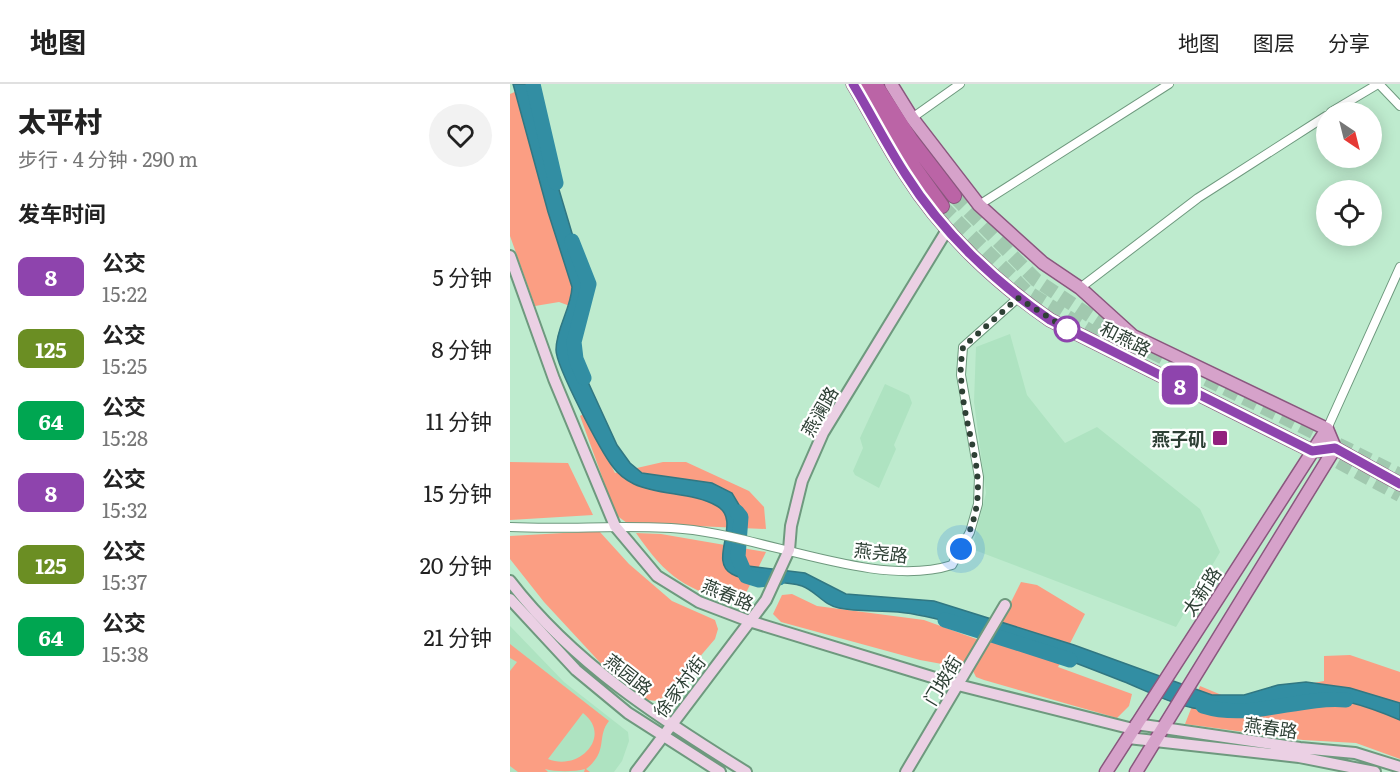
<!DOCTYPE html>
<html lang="zh">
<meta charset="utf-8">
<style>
body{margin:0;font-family:Literata,"Noto Sans SC",serif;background:#f2f2f2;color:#222;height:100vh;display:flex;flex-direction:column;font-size:22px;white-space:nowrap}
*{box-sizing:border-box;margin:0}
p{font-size:20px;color:#767676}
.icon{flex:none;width:33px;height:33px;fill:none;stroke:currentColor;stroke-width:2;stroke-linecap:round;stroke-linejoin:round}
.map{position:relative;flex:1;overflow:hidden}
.side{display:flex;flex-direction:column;background:#fff;width:510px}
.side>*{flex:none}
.badge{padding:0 12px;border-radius:9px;font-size:21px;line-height:39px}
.needle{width:39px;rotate:145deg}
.tools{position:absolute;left:806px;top:18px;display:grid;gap:12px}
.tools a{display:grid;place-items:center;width:66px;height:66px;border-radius:50%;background:#fff;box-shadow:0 3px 15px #0003;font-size:30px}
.you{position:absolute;width:30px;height:30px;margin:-15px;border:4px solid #fff;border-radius:50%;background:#1a73e8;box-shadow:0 0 0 9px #1a73e833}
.map>.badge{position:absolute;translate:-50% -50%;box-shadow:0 0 0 3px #fff}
h2{padding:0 18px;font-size:22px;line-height:54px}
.round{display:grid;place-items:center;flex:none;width:63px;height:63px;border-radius:32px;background:#f2f2f2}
.headline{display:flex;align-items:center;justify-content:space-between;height:102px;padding:0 18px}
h1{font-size:28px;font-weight:800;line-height:45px}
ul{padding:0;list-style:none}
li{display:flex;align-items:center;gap:18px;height:72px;padding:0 18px}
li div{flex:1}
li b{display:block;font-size:22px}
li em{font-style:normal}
li .badge{min-width:66px;font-weight:700;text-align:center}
header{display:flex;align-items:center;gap:36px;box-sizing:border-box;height:84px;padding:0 30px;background:#fff;border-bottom:2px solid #e0e0e0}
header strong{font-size:28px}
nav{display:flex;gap:33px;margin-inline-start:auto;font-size:21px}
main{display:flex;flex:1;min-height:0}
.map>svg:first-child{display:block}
.built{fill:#aee3c1}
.green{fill:#fb9e83;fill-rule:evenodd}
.water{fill:#328ea3;stroke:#317782;stroke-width:1.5}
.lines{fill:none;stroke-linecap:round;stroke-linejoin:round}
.river{stroke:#328ea3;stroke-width:15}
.highway-tunnel{stroke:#a1c9af;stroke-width:14;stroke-dasharray:14 7;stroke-linecap:butt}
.street-casing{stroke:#6e997e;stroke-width:10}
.secondary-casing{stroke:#6e997e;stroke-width:14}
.primary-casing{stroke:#8a577e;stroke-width:15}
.highway-casing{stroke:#8a577e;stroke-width:16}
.street{stroke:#fff;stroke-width:8}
.secondary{stroke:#ebd0e4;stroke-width:10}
.primary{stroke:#d6a2ca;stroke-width:12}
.highway{stroke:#bb64a6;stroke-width:14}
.line-casing{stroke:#fff;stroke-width:14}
.line{stroke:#8e44ad;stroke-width:9}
.walk{stroke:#2e4035;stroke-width:6;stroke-dasharray:0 10.8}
.stop-dot{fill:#fff;stroke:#8e44ad;stroke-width:3}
.poi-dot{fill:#921f7e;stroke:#fff;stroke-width:2}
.labels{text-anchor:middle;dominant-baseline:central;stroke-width:4.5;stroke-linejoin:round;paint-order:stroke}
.street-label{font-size:18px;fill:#2e4035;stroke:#fff}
.poi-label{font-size:18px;font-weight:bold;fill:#2e4035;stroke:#fff;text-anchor:end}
</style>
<header>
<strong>地图</strong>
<nav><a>地图</a><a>图层</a><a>分享</a></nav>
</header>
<main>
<section class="side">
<div class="headline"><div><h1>太平村</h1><p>步行 · 4 分钟 · 290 m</p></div><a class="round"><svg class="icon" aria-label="heart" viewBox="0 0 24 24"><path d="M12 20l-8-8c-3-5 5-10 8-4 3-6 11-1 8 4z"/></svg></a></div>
<h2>发车时间</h2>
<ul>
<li><span class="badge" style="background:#8e44ad;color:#fff">8</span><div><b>公交</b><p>15:22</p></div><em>5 分钟</em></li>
<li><span class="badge" style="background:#6b8e23;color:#fff">125</span><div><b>公交</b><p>15:25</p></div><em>8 分钟</em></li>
<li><span class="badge" style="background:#00a651;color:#fff">64</span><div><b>公交</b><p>15:28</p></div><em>11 分钟</em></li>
<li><span class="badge" style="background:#8e44ad;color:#fff">8</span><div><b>公交</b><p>15:32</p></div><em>15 分钟</em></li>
<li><span class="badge" style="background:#6b8e23;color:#fff">125</span><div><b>公交</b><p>15:37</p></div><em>20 分钟</em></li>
<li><span class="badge" style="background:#00a651;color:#fff">64</span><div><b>公交</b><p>15:38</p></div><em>21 分钟</em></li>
</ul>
</section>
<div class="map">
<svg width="890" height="688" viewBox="0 0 890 688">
<rect width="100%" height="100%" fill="#beebce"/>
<path class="built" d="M500,250L517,311L555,359L587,343L690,425L710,468L666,543L462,465L476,409L464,318L466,263Z
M375,300L399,311L402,319L384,361L386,365L369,404L345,391L343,387L353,364L350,354Z
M0,542L54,598L118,648L119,657L112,677L104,688H0Z"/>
<path class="green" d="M7,7L65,208L60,222L49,218L25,222L0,152V10Z
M75,329L105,389L153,378H176L239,407L254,423L256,445L117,439L106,431L70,332Z
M0,378L58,379L83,431L0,436Z
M89,447L119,480L162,517L205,536L208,545L205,555L158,610L147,617L138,616L97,586L34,518L0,475V452Z
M126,449L151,450L256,468L234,513L228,520C175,505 157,494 126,449Z
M511,498L527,501L575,530L548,583L622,610L619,622L607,634L474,596L466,593L462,585L444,576L432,580L410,576L271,538L263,530L272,511L282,510L307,522L414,536L480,560Z
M0,560L99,637C86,653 99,667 76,685L80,688H74L75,685C65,688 45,688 35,685L38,688H8L0,682V587L7,578L0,574ZM73,629C103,652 69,688 38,675Z
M840,571L890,588V675L846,659L793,656L675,640L690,602L714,612L740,611L814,597V572Z"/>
<path class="water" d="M3,0H20L30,42L76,196L77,209L62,263L107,361L120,379L132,389L202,399L222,409L232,426L227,465L238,482L295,489L336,510L424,517L564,561L702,611H734L768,601L796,598L840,604L890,619V636C857,622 820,609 785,615C749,620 719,631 683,624C658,619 635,606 612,597C561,577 510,557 458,543C436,537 411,530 388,528C369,526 348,528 329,524C313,521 306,507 292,502C270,495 243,501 222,490C197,477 233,437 207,422C183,408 150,412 124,400C116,396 108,390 103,383C91,368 46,282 46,266C46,244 61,225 62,203L38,128Z"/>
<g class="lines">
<path class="river" d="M23,0L46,99
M62,157L79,200L64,258L66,275L74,294
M227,428L231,433L228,473L236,492L249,496L269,494
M435,536L560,576
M693,622C741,637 788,612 836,616"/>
<path class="highway-tunnel" d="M444,112L526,196L615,255L890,391
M432,122L516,207L614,268
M810,368L890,411"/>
<defs>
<path id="street" d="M869,0L890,22
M821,28L868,0
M402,34L450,0
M469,121L659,0
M570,204L688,114L816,32
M817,345L890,183
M0,443C58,446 116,440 173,445C254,452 367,505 442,481L460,448L468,420L469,393L451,291L453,263L508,214"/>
<path id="secondary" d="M0,172L44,295L105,442L147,492L189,518L239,537L448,601L623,645
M0,497C63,579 149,634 236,688
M0,515L66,586L118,629L210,688
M626,640L790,664L845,669L890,683
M618,654L789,673L865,688
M126,688L256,516L279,466L281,442L292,397L313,349L437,146
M396,688L495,521"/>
<path id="primary" d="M343,0C361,30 377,62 396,91C432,148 485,198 540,236L802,367L825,364L890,400
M381,0L402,34L469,121L533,179L570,204L623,252L817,345L825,364
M596,688L817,345
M626,688L825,364"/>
<path id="highway" d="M352,0L389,62L432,122
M365,0L401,56L444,112"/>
</defs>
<use href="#street" class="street-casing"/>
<use href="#secondary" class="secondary-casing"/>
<use href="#primary" class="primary-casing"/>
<use href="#highway" class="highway-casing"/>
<use href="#street" class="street"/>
<use href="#secondary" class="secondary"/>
<use href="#primary" class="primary"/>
<use href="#highway" class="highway"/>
</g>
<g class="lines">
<defs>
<path id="line" d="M343,0C361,30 377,62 396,91C432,148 485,198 540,236L802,367L825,364L890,400"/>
</defs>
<use href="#line" class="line-casing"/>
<use href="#line" class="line"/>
<path class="walk" d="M451,465C488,399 453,357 451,291C450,282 452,272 453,263L508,214L557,245"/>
</g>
<circle class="stop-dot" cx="557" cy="245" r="12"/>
<rect class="poi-dot" x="702" y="346" width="16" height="16" rx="3"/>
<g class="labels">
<g class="street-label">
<text transform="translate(616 254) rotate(27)">和燕路</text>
<text transform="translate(309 327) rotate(-60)">燕澜路</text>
<text transform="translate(371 468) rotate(7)">燕尧路</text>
<text transform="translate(691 507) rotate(-57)">太新路</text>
<text transform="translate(218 510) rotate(22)">燕春路</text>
<text transform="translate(119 590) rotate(38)">燕园路</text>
<text transform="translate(432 596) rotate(-59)">门坡街</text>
<text transform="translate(169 602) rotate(-53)">徐家村街</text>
<text transform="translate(761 643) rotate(8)">燕春路</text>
</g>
<g class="poi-label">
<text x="696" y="354">燕子矶</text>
</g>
</g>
</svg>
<div class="tools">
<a><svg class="needle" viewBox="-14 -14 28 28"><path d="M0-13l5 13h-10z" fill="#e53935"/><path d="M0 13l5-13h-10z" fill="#767676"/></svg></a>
<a><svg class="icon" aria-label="locate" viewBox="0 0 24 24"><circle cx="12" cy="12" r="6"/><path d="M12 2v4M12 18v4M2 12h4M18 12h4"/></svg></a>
</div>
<div class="you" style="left:451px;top:465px"></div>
<b class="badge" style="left:670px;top:301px;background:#8e44ad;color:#fff">8</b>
</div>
</main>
